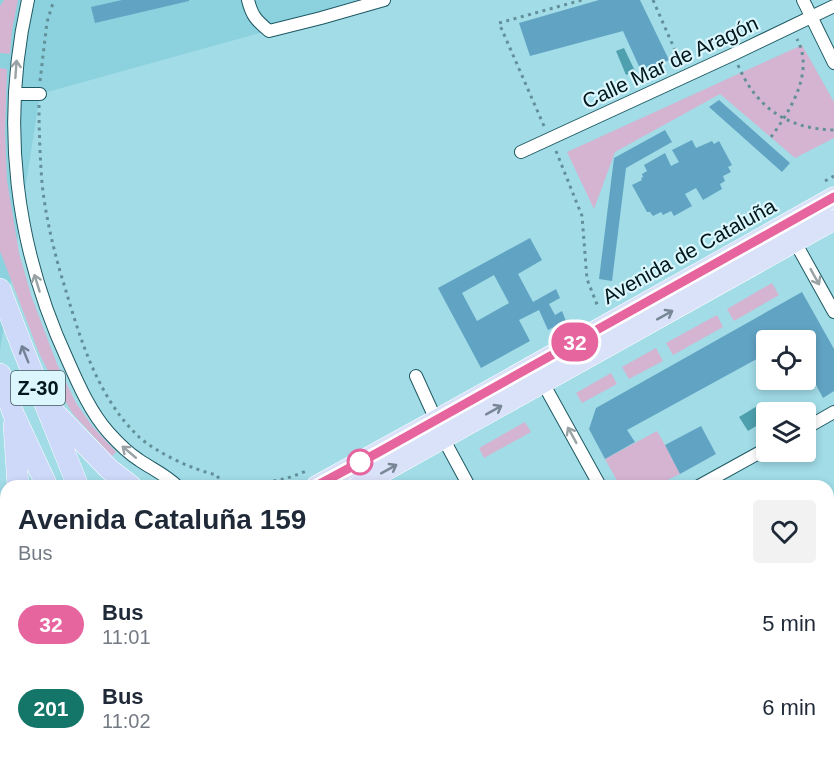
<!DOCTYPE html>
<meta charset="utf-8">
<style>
body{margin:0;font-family:Arial,sans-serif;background:#f2f2f3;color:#1f2937;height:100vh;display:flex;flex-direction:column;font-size:22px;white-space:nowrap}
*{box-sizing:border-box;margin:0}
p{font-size:20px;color:#747a83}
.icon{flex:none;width:33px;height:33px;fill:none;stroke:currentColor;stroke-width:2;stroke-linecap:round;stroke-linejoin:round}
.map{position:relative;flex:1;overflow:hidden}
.details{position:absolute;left:0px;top:480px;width:834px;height:284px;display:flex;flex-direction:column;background:#fff;border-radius:18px 18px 0 0;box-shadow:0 3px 9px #0003}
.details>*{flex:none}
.badge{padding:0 12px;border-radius:20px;font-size:21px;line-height:39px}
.tools{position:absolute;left:756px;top:330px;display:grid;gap:12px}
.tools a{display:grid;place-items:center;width:60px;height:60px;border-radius:6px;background:#fff;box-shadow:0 3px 9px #0003;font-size:30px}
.map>.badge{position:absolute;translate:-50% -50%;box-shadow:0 0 0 3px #fff}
.round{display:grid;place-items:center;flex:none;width:63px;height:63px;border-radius:6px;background:#f2f2f3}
.head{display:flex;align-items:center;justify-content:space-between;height:102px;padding:0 18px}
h1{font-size:28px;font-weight:700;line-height:45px}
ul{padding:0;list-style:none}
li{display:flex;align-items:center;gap:18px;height:84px;padding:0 18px}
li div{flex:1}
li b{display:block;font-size:22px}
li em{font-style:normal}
li .badge{min-width:66px;font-weight:700;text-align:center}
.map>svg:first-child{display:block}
.built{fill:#8cd1de}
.green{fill:#d5b4d1}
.water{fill:#4ea0ae}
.building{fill:#61a3c3;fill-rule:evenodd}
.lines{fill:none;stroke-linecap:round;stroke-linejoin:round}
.minor-casing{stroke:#1e5963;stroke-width:14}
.primary-casing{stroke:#fff;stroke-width:21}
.trunk-casing{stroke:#fff;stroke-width:22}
.path{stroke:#639098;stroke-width:3;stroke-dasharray:3 4.5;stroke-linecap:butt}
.minor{stroke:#fff;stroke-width:12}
.primary{stroke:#dae2fa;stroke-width:20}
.trunk{stroke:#ced8f8;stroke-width:21}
.oneway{stroke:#99a2a4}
.oneway2{stroke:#788796}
.oneway3{stroke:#728195}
.line-casing{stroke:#fff;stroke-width:14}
.line{stroke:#e6659f;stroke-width:9}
.stop-dot{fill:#fff;stroke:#e6659f;stroke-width:3}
.labels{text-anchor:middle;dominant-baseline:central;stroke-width:4.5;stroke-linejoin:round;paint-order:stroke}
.shield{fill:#dbf7fd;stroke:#425a5f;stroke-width:1.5}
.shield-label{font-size:20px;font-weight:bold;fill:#01171b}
.street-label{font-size:21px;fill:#01171b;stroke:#dbf7fd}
</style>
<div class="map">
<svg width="834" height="763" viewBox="0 0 834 763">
<rect width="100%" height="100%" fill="#a1dce7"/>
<path class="built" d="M0,0H379L40,94L0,350Z"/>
<path class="green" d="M4,0H18L12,30L10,54L0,53V6Z
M802,45L834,102V138L795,158L720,94L615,152L594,209L567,152Z
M0,68L7,69L5,131L7,180L19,253L32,298L57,364L76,403L93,427L116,452L112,456L73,414L54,383L39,353L0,251Z
M772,283L779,295L734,321L727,309Z
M717,315L723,327L673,355L666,343Z
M656,348L663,361L629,379L622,367Z
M611,373L617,384L582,403L576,393Z
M525,422L531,432L484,458L479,448Z
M657,431L665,445L680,474L655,486H620L605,459Z"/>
<path class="water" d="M624,48L635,71L626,75L616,51Z
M764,402L769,412H766V420L748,431L739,417Z"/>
<path class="building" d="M122,0H189V1L95,23L91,7Z
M599,0H640L669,60L642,73L623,31L530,56L519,23Z
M719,100L790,163L782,172L709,107Z
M665,130L672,142L626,168L612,281L599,279L614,158Z
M692,140L696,148L712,141L714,144L719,141L732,165L728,167L731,172L723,176L725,181L720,184L722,189L703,200L696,188L685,194L692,206L674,216L671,211L663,215L661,212L653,216L650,212H647L632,185L642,180L641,178L643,177L642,174L647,171L644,165L665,153L671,166L679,162L672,150Z
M530,238L542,260L518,274L533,302L556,289L560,298L549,304L555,315L562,311L566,321L548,330L539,310L519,320L530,341L481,368L438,288ZM494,275L509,303L477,321L462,293Z
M802,292L834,349V391L823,398L806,366L807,342L802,334L790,340H766V354L627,430L635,442L605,459L589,429L596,408Z
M701,426L716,454L680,474L665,445Z
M0,743H6V758H46L54,763H0Z
M329,758H413L411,763H330Z
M511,758H581L584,763H514Z"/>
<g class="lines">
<defs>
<path id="minor" d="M28,0C0,124 15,247 68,361C79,386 91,413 109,433C118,443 128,453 139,460C152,469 166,475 177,486
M248,0C252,16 256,20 269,31L321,18L384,0
M803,0L834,63
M15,94H40
M521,152L734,54L834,6
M795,242L834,312
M416,376L436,420
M543,383L600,486
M806,428L834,412
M443,438L469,486
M699,486L766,449
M93,758L96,763
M284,758L287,763
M493,758L496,763
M608,758L611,763
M745,758L748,763"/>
<path id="primary" d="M316,486L436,420L834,197
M358,486L834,220
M0,624L6,616
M0,711H6"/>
<path id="trunk" d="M0,289L21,344L78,486
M0,374L13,413L47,486
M52,410L109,469L131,486
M14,425L18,486
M156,758L162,763
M184,758L187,763
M218,758L221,763
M238,758L239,763"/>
</defs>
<use href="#minor" class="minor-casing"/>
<use href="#primary" class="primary-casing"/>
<use href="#trunk" class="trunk-casing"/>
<path class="path" d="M653,0L681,64
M738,65C756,108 788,129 834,130
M40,81L47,22L54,0
M39,105C39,131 40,157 42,183C46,220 55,256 66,291C81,342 99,399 139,437C157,453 193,470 217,475L222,486
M544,126L499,23L582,0
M771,137C790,111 815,72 797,39
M556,151L582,216L587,279L598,307
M825,181L834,176
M221,483C253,484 277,484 306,471
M0,650L6,660
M118,758L127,763
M133,763L138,759"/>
<use href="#minor" class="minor"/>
<use href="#primary" class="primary"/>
<use href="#trunk" class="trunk"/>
</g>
<defs><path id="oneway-shaft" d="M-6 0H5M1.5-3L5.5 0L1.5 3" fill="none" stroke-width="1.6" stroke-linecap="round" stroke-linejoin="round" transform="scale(1.5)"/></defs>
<g class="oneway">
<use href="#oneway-shaft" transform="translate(16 69) rotate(-86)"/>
<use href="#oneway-shaft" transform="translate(815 277) rotate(61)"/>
<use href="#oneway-shaft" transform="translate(37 283) rotate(-107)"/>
<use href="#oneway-shaft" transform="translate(572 435) rotate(-119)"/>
<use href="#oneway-shaft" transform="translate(129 452) rotate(-140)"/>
</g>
<g class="oneway2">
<use href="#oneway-shaft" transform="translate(665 315) rotate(-29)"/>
<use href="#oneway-shaft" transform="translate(494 410) rotate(-29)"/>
<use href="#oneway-shaft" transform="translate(389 469) rotate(-29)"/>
</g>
<use class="oneway3" href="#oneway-shaft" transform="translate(25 354) rotate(-112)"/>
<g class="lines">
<defs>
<path id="line" d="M316,486L379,452L834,197"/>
</defs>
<use href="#line" class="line-casing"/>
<use href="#line" class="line"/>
</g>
<circle class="stop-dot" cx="360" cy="462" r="12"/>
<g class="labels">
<rect class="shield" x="11" y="371" width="54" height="34" rx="4.5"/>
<g class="shield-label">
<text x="38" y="388">Z-30</text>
</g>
<g class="street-label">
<text transform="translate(670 62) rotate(-25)">Calle Mar de Aragón</text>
<text transform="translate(689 251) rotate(-29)">Avenida de Cataluña</text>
</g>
</g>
</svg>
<div class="tools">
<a><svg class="icon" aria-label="locate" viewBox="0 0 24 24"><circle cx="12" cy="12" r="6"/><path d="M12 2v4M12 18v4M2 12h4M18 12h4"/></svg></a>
<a><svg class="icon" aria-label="layers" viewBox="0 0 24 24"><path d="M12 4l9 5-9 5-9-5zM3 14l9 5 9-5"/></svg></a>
</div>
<b class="badge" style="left:575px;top:342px;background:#e6659f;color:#fff">32</b>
<section class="details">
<div class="head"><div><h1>Avenida Cataluña 159</h1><p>Bus</p></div><a class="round"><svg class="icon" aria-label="heart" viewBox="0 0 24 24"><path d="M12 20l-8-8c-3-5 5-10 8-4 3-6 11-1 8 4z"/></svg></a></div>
<ul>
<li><span class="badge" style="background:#e6659f;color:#fff">32</span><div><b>Bus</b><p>11:01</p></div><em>5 min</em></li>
<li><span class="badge" style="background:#147668;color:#fff">201</span><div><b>Bus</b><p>11:02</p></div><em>6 min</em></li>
</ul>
</section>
</div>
